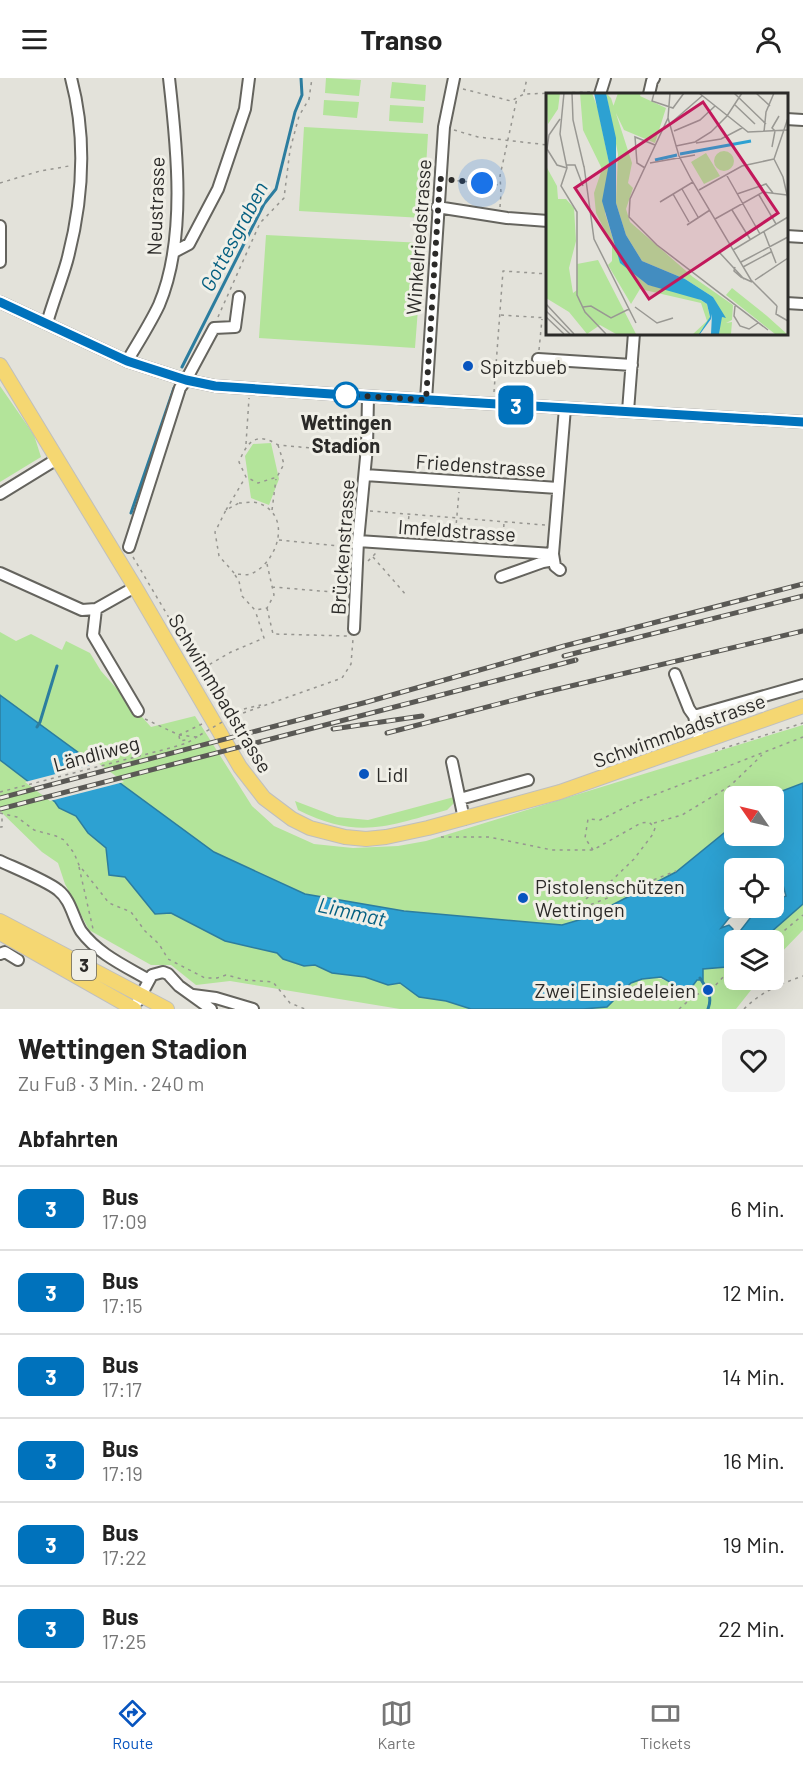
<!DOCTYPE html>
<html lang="de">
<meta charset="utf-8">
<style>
body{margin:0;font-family:Barlow,sans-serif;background:#f2f2f2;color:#222;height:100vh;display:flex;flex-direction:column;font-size:22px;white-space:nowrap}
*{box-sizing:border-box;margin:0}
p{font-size:20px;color:#767676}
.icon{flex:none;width:33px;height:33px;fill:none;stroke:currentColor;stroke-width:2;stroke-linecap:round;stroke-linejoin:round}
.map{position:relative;height:931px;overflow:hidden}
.panel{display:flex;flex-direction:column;background:#fff;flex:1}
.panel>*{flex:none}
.badge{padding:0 12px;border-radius:9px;font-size:21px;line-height:39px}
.needle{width:39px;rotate:304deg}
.fabs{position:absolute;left:724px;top:708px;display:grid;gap:12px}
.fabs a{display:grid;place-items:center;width:60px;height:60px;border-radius:9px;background:#fff;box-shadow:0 6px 24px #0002;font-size:30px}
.you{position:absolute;width:30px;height:30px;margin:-15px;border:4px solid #fff;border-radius:50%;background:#1a73e8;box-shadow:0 0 0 9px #1a73e833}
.map>.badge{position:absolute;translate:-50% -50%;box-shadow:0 0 0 3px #fff}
h2{padding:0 18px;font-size:22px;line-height:54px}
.round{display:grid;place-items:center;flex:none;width:63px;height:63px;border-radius:9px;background:#f2f2f2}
.headline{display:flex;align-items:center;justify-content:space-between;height:102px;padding:0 18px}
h1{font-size:28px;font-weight:700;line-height:45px}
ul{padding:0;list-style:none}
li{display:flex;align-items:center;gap:18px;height:84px;padding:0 18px;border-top:2px solid #e0e0e0}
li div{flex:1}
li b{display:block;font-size:22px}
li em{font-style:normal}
li .badge{min-width:66px;font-weight:700;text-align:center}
header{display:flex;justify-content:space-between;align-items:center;height:78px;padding:0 18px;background:#fff;font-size:27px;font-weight:700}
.tab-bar{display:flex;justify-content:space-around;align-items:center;height:84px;border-top:2px solid #e0e0e0;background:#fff;font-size:16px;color:#767676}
.tab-bar a{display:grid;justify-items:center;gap:3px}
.tab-bar .active{color:#0855bf}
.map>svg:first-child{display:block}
.green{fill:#b3e49a}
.water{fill:#2da1d2;stroke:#2c7d9f;stroke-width:1.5;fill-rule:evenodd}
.pier{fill:#e3e2da}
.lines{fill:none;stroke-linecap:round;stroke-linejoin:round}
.stream{stroke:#2c7d9f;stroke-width:3}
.minor-casing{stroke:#65645e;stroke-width:14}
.major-casing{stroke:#bfbfbe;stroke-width:16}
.path{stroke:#969590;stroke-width:1.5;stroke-dasharray:3 4.5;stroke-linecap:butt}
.minor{stroke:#fff;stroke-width:10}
.major{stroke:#f5d772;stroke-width:14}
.rail-casing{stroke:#5a5955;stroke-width:5}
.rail{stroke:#f0efe7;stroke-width:3;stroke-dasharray:9;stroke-linecap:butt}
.path-bridge{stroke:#969590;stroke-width:1.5;stroke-dasharray:3 4.5;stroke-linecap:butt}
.line-casing{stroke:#fff;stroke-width:14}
.line{stroke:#0072bc;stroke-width:9}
.walk{stroke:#2b2a28;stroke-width:6;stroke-dasharray:0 10.8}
.poi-dot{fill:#0855bf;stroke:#f0efe7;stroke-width:2}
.stop-dot{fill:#fff;stroke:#0072bc;stroke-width:3}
.labels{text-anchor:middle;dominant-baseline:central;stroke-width:6;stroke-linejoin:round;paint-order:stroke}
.shield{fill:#f0efe7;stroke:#666561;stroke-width:1.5}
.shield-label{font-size:18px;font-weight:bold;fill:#2b2a28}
.street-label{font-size:20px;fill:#2b2a28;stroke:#f0efe7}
.poi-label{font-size:20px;fill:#2b2a28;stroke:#f0efe7;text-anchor:start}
.stop-label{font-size:20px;font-weight:bold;fill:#2b2a28;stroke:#f0efe7}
.water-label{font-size:21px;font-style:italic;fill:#045f80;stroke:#f0efe7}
.inset-river{fill:none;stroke:#2da1d2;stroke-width:3}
.inset-road{fill:none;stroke:#999893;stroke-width:1.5}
.view{fill:#c2185b;fill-opacity:0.15;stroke:#c2185b;stroke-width:3}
.inset-edge{fill:none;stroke:#2b2a28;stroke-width:3}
</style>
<header><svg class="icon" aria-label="menu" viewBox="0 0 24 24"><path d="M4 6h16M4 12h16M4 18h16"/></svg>Transo<svg class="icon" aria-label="person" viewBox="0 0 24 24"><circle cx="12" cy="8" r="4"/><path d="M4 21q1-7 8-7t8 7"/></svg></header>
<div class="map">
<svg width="803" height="931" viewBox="0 0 803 931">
<rect width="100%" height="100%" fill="#e3e2da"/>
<path class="green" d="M326,0L361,2L359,18L325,15Z
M392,4L426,7L425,23L390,20Z
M324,22L359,24L357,40L323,37Z
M390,27L424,29L423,45L389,43Z
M304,49L428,56L423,140L299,133Z
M266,157L423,165L415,270L259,260Z
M0,308L34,357L41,379L0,404Z
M271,365L279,401L269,427L251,420L245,378L253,366Z
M0,554L16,563L31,556L62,572L66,563L90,575L101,593L151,649L195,638L252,728L274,748L314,766L353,770L398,768L426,763L803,647V705L769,718H735V746L676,794L589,839L562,847L404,833L305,816L214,774L0,617Z
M0,682L55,724L59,730L76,738L88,755L106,770L109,797L125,799L155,836L171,835L225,863L277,875L283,881L304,888L315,887L332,895L365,899L388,907L400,905L419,919L446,923L471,931H400L230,903L196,907L171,887H151L89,852L65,806L58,785L42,774L0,733Z
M454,719V725L447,732C387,748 359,762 298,732L295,723L337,739L368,742Z
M803,826V852L774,882V862H762Z
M735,883V902H759L736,931H583L607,929C631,905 642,888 677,908L703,891L727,889Z"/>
<path class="water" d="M0,617L214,774L305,816L404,833L562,847L589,839L676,794L735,746V758H774V718H769L803,705V826L762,862H735V883L727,889L703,891V902H697L691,910L677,908L661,899L642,901L631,905L607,929L583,931H471L446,923L419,919L400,905L388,907L365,899L332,895L315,887L304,888L283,881L277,875L225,863L171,835L155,836L125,799L109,797L106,770L88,755L76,738L59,730L55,724L0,682ZM735,790H774V806L783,807L786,818L775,822L774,830H758L734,861H727L733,851L729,847L721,850L729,840L748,830H735Z"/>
<path class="pier" d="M98,685L124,704L50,723L25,704Z"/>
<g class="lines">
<path class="stream" d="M182,289L264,126L276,111L295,34L302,17L301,0
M131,435L174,310
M37,649L40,644L57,588
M700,900C707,911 713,918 708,931"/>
<defs>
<path id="minor" d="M600,16L605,0
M649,16L652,3L654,0
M786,41L803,42
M437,129L507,140L548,143
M0,148V184
M786,158L803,159
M174,174L189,166L218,111L245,31L249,0
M0,224L127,283L186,302L215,308L346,317L803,344
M786,225L803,226
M47,245C53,224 61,204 67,183C83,123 87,60 71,0
M538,281L632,287
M127,283C138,265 150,246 159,227C187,161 177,70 169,0
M426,322L444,49L454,0
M628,333L634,255
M365,397L558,410
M0,416L57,381
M358,463L553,476
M129,469L180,310L186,302L214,250L235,249L239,219
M560,492L555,488L553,476L565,330
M0,495L82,532L96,531L135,509
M501,499L543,484L554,482
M96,531L93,557L138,633
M354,551L358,463L367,369L368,319
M675,596L689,631L694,638
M700,665L694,638L803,607
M452,684L464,741
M460,721L528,702
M0,783C15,790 47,803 58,812C71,822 73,840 81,853C98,876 125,888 149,902
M0,876L5,874L18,882
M193,917L216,920L253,931
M138,923L152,897L163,894L168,896L179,908L211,931"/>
<path id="major" d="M0,287L135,509L240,689L264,720L292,741L310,750L345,759L366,761L386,759L428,750L560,714L803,628
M0,843L167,931
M0,855L134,931"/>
</defs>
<use href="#minor" class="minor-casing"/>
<use href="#major" class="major-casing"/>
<path class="path" d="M463,11L511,23L524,16L590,14
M524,14L527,0
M454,52L478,59L548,67
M450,102L499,107
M0,105L40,93L69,88
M500,129L501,115L500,98L517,20
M501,237L548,240
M218,239L260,145L284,120L290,72L299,38L309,21L312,0
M539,272L542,241
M494,314L503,193L548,196
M246,366L249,320
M278,367L284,386L277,399L258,405L246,399L239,384C247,364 256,353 278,367L355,374
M239,425C245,425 253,423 258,425C292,436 279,482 253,495C248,498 241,496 235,496L219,478L215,454L226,432Z
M226,432L245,400
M272,432L276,401
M370,433L545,447
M407,456L409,437
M455,460L459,414
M279,462L348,469
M503,464L504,444
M133,479L200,592L231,574L264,560L255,532
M373,479L407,518
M368,483L377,474
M235,497L239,503L242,518L255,532L267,530L274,517L267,486
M272,509L333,514V511L346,512
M267,530L273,556L347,558
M202,591L226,635
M222,636L261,627
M229,640L342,600L351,586L353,561
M145,641L179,657L197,659
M179,657L202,646
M179,658L180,663L186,662L187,664
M715,673L803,645
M0,714L170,670L187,665L200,657
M0,735L17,739L34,752L56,758L64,762L74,775L79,787L109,825L131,834L145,853L159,866L168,881L205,900H217L226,897L246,902L273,904L290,925L305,931
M654,745L682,737L730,708L762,677
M0,749H2V737
M441,759H489L552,772H593L641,745L649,744L655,750L653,756L634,781L605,809L587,820L576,832
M593,772L585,760L588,741L600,742L636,724L803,659
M79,789L93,851
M577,832L676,793
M773,862L803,837
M679,931L695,917L711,912L725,897L735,892
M744,931C761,914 780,906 803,898"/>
<use href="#minor" class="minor"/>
<use href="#major" class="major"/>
<defs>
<path id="rail" d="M564,578L803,518
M333,651L422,638
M387,655L537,616L803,553
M0,720L367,624L564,568L803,506
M0,731L576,582"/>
</defs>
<use href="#rail" class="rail-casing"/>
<use href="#rail" class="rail"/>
<path class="path-bridge" d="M200,657L229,640"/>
</g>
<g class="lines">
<defs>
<path id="line" d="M0,224L127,283L186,302L215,308L346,317L803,344"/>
</defs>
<use href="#line" class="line-casing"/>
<use href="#line" class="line"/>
<path class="walk" d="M346,317L426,322L440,101L482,105"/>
</g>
<g class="poi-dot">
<circle cx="468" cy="288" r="6"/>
<circle cx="364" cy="696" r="6"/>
<circle cx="523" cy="820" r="6"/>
<circle cx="708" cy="912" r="6"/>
</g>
<circle class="stop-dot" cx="346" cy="317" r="12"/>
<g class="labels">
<rect class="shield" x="72" y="872" width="24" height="30" rx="4.5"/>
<g class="shield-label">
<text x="84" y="887">3</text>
</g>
<g class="street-label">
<text transform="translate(155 128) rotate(-88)">Neustrasse</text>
<text transform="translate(418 159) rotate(-86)">Winkelriedstrasse</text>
<text transform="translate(481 387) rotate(4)">Friedenstrasse</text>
<text transform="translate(457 452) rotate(4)">Imfeldstrasse</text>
<text transform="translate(342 469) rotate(-86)">Brückenstrasse</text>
<text transform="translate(221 615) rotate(59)">Schwimmbadstrasse</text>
<text transform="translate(679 652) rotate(-20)">Schwimmbadstrasse</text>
<text transform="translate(96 675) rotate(-15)">Ländliweg</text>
</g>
<g class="poi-label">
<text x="480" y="288">Spitzbueb</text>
<text x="376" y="696">Lidl</text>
<text x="535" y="808">Pistolenschützen<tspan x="535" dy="23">Wettingen</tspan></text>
<text x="696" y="912" text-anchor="end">Zwei Einsiedeleien</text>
</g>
<g class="stop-label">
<text x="346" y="344">Wettingen<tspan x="346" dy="23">Stadion</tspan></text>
</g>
<g class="water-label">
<text transform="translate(233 158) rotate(-62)">Gottesgraben</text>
<text transform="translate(352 833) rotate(13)">Limmat</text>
</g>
</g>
<g transform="translate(546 15)">
<rect width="242" height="242" fill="#e3e2da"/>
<path d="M0,0H14L12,16L2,31ZM34,0H46L52,16L63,70L59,120L74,169L102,192L143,200L161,211L164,225L153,241H147L161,228L155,210L94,196L85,211L62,172L66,168V152L50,120L48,100L56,76L37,37ZM60,0L65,5L86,70L82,90L87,95L80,116L84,129L147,184L187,212L186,227L180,230L186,229L185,241H173L175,222L178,225L167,204L139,186L96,168L80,142L70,110L72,61ZM72,0H95L94,3L120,15L109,50L78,37L67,14ZM168 68a10 10 0 1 1 20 0a10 10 0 1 1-20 0ZM160,60L174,83L158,91L145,69ZM0,73L11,93L12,106H20L28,115L30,148L23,175L27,200L31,197V171L52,167L90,241H70L54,232L41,241L23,219L0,205ZM186,195L221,223L241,241H229L180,202Z" fill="#b3e49a"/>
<path d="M48,0H60L70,45V110L80,142L96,168L139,186L167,204L180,225L176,224L173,241H165L166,221L165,226L154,241H153L164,224L161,211L155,207L102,192L74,170L56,108L63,70Z" fill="#2da1d2"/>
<path class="inset-river" d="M134,61L205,48M109,67L131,62"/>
<path class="inset-road" d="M18,0L14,41L21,75L15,93L31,119V202L39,219L60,241M26,0L27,27L38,74M108,0L106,8L127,15L138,0M124,0L122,25L84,106L83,124L111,152L222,237M153,0L202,39L242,37M188,0L220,31M210,0L224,13M189,12L209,31M122,25L133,63L145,86L205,187L231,213M14,26L3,42L1,56L11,72L21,75M126,29L156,3M128,38L154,27L169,13M218,39L220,19L228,0M150,50L175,46L196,35M130,53L149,49L165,39L181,23L196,0M226,54L229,38L226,35L233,23M228,66L237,84L242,106M228,66L242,25M104,70L149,62M21,72H29L37,93M38,73L48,146L90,230M99,75L91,70L89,44L109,52M180,81L214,141M136,96L152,124M153,97L196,73L228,66M127,101L143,129M191,101L220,91L227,100M213,102L230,131M114,109L147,89M186,117L204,146M169,126L217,99L241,102M141,132L164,117M218,139L230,170M187,157L242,124M173,159L198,186M195,169L242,144M189,174L188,178L195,184L206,189M197,174L225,159M209,187L242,165M0,211L28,241M189,213L188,223L194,233L203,236L212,230M231,213L230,221L242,228M37,214L45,213L65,225L83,216M89,214L111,230L127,225M0,218L24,241M0,224L18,241"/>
<path class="view" d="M157,9L232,120L103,206L29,95Z"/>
<rect width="242" height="242" class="inset-edge"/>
</g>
</svg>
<div class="fabs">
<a><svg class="needle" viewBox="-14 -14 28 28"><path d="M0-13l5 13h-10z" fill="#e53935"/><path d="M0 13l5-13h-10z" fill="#767676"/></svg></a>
<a><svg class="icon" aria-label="locate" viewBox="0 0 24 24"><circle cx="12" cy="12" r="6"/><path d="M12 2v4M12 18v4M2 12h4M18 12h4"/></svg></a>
<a><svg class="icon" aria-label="layers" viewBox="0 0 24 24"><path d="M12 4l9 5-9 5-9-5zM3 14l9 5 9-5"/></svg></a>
</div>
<div class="you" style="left:482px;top:105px"></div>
<b class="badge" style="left:516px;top:327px;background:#0072bc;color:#fff">3</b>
</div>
<section class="panel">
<div class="headline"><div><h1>Wettingen Stadion</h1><p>Zu Fuß · 3 Min. · 240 m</p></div><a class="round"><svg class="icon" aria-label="heart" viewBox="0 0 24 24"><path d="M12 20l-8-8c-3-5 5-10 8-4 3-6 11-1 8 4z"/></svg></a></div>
<h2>Abfahrten</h2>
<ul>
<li><span class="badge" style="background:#0072bc;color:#fff">3</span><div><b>Bus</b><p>17:09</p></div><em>6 Min.</em></li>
<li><span class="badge" style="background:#0072bc;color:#fff">3</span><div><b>Bus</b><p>17:15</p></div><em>12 Min.</em></li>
<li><span class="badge" style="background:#0072bc;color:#fff">3</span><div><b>Bus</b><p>17:17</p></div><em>14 Min.</em></li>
<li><span class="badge" style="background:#0072bc;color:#fff">3</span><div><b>Bus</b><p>17:19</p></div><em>16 Min.</em></li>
<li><span class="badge" style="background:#0072bc;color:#fff">3</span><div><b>Bus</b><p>17:22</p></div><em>19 Min.</em></li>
<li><span class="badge" style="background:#0072bc;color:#fff">3</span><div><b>Bus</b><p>17:25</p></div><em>22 Min.</em></li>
</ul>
</section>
<nav class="tab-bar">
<a class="active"><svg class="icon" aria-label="directions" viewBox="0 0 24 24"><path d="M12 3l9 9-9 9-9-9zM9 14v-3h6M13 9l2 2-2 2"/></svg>Route</a>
<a><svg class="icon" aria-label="map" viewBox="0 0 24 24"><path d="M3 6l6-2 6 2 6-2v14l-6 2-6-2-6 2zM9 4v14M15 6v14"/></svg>Karte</a>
<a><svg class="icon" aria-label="tickets" viewBox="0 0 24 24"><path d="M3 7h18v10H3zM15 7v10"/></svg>Tickets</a>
</nav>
